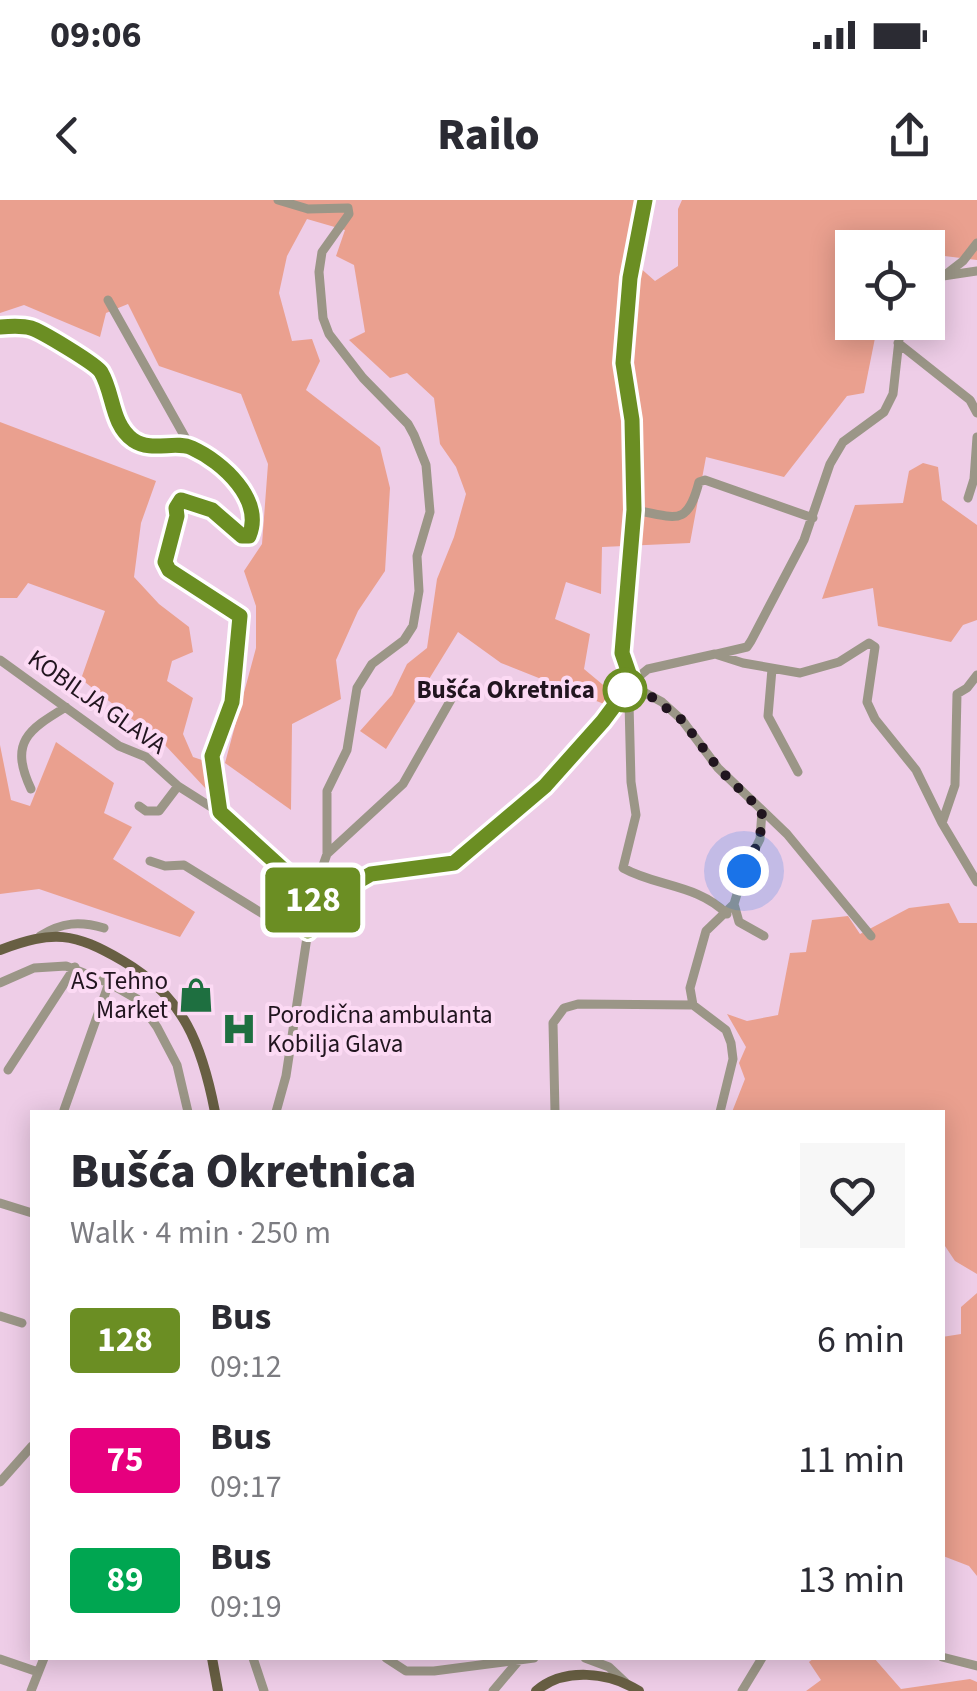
<!DOCTYPE html>
<meta charset="utf-8">
<style>
body{margin:0;font-family:"Source Sans 3",sans-serif;background:#f7f7f7;color:#2b2b33;height:100vh;display:flex;flex-direction:column;font-size:38px;white-space:nowrap}
*{box-sizing:border-box;margin:0}
p{font-size:32px;color:#7c7c81}
.icon{flex:none;width:55px;height:55px;fill:none;stroke:currentColor;stroke-width:2;stroke-linecap:round;stroke-linejoin:round}
.map{position:relative;flex:1;overflow:hidden}
.panel{position:absolute;left:30px;top:910px;width:915px;height:550px;display:flex;flex-direction:column;background:#fff;border-radius:0px;box-shadow:0 5px 25px #0003}
.panel>*{flex:none}
.badge{padding:0 20px;border-radius:8px;font-size:35px;line-height:65px}
.buttons{position:absolute;left:835px;top:30px;display:grid;gap:20px}
.buttons a{display:grid;place-items:center;width:110px;height:110px;border-radius:0px;background:#fff;box-shadow:0 5px 25px #0003;font-size:50px}
.you{position:absolute;width:50px;height:50px;margin:-25px;border:8px solid #fff;border-radius:50%;background:#1a73e8;box-shadow:0 0 0 15px #1a73e833}
.map>.badge{position:absolute;translate:-50% -50%;box-shadow:0 0 0 5px #fff}
.round{display:grid;place-items:center;flex:none;width:105px;height:105px;border-radius:0px;background:#f7f7f7}
.summary{display:flex;align-items:center;justify-content:space-between;height:170px;padding:0 40px}
h1{font-size:48px;font-weight:800;line-height:75px}
ul{padding:0;list-style:none}
li{display:flex;align-items:center;gap:30px;height:120px;padding:0 40px}
li div{flex:1}
li b{display:block;font-size:38px}
li em{font-style:normal}
li .badge{min-width:110px;font-weight:700;text-align:center}
.status{display:flex;justify-content:space-between;align-items:center;height:70px;padding:0 50px;background:#fff;direction:ltr}
.status svg{height:28px;fill:currentColor}
header{display:flex;justify-content:space-between;align-items:center;height:130px;padding:0 40px;background:#fff;font-size:45px;font-weight:800}
.map>svg:first-child{display:block}
.green{fill:#eaa08f}
.lines{fill:none;stroke-linecap:round;stroke-linejoin:round}
.minor{stroke:#9b9687;stroke-width:9}
.major{stroke:#685f43;stroke-width:10}
.line-casing{stroke:#fff;stroke-width:22}
.line{stroke:#6b8e23;stroke-width:15}
.walk{stroke:#21151f;stroke-width:10;stroke-dasharray:0 18}
.stop-dot{fill:#fff;stroke:#6b8e23;stroke-width:5}
.labels{text-anchor:middle;dominant-baseline:central;stroke-width:8;stroke-linejoin:round;paint-order:stroke}
.stop-label{font-size:25px;font-weight:bold;fill:#21151f;stroke:#fcdaf4;text-anchor:end}
.street-label{font-size:25px;fill:#21151f;stroke:#fcdaf4}
.poi-label{font-size:25px;fill:#21151f;stroke:#fcdaf4;text-anchor:end}
</style>
<div class="status"><b>09:06</b><svg viewBox="0 0 49 12"><path d="M0 12V9h3v3zM5 12V6h3v6zM10 12V3h3v9zM15 12V0h3v12zM26 1h20v11H26zM47 4h2v5h-2z"/></svg></div>
<header><svg class="icon" aria-label="back" viewBox="0 0 24 24"><path d="M15 5l-7 7 7 7"/></svg>Railo<svg class="icon" aria-label="share" viewBox="0 0 24 24"><path d="M12 15V3M7 8l5-5 5 5M5 13v7h14v-7"/></svg></header>
<div class="map">
<svg width="977" height="1491" viewBox="0 0 977 1491">
<rect width="100%" height="100%" fill="#eecde7"/>
<path class="green" d="M0,0H641L629,58L655,81L678,66V9L682,0H977V60L928,54V48H852V122L878,123L864,193L847,196L784,277L706,257L690,343L602,347L601,394L566,382L555,419L590,434L584,469L608,489L604,504L501,463L458,432L386,549L360,531L392,495L407,464L427,448L437,379L454,337L466,294L456,267L440,244L434,198L407,173L390,178L349,140L365,132L354,65L336,56L345,30L307,19L287,56L279,93L292,141L312,139L320,161L306,190L380,247L390,288L385,371L358,411L336,460L341,499L292,524L291,610L225,563L256,448V406L244,371L262,344L268,264L241,194L159,166L128,104L106,113L100,137L24,105L0,113Z
M0,222L156,281L141,323L134,377L159,404L189,427L193,452L172,461L167,481L193,498L183,534L193,557L223,567L207,590L165,545L81,479L105,411L28,383L17,398H0Z
M923,263L938,267L942,300L977,325V420L963,425L951,442L878,426L873,388L822,399L855,305L903,303L909,271Z
M56,542L114,583L104,613L132,627L113,659L195,712L180,737L39,689L0,694V545L11,600L30,606Z
M949,703L959,723H977V1074L955,1061L943,1043L942,912H732L745,879L739,863L746,847L727,814L747,821L778,815L790,753L806,752L812,720L848,716L860,734L909,708Z
M977,1093V1376L969,1366L943,1356L942,1137L961,1134V1107Z
M814,1458H874L901,1489L970,1479L977,1482V1491H806L821,1480L809,1462Z"/>
<g class="lines">
<path class="minor" d="M278,0L308,9L348,8L349,14L322,52L319,72L323,118L329,134L363,178L408,224L414,235L426,265L430,312L417,356L419,391L413,426L404,440L372,464L357,488L347,550L327,591V654
M645,0L630,78L623,163L632,220L634,310L624,465L638,489L662,502L682,520L718,568L787,634L871,736
M945,75L963,61L977,43
M928,84L943,76L977,71
M108,100L190,246
M0,127C10,126 21,125 31,128C41,131 96,164 101,172C113,193 111,224 133,240C151,253 175,240 192,248C223,262 263,300 249,336H242L212,310L181,299L175,308L177,316L165,362L169,369L241,416L232,502L212,556L219,612
M898,143L970,200L977,213
M968,298L974,279L977,237
M634,310C676,317 687,328 699,282L705,280L813,318
M717,454L747,447L751,441L804,340L830,264L843,242L884,212L893,194L901,122
M0,460L119,546L146,557L178,586L219,612L287,672L314,691
M772,469L768,516L798,572
M624,492L629,503L631,582L636,615L623,668C657,687 697,684 727,714
M31,589C9,542 28,530 66,507
M139,606L146,611H159L178,586
M942,623L955,585L957,494L967,488L977,475
M150,661L165,666L184,665L263,714L308,731L343,691L371,674L453,663L545,586L603,521L632,482L648,469L715,454L743,463L800,473L839,462L869,443L875,447L867,502L875,519L916,570L942,623L977,682
M734,704L739,722L764,736
M40,736C62,722 80,721 104,728
M0,783L34,768L66,766L109,783L137,799L157,827L177,865L188,912
M8,870L75,767
M64,910L109,783
M276,912L286,876L314,691L327,654L403,584L457,489
M555,912L553,823L564,808L578,804L693,805
M720,912L733,859L731,843L726,830L693,805L690,788L706,731L734,704L744,671L760,639L762,611
M0,1003L32,1013
M0,1116L22,1123
M0,1282L32,1246
M942,1457L977,1466
M253,1458L264,1491
M386,1458L406,1471H434L534,1458
M585,1458L609,1467L625,1482
M0,1459L38,1472
M31,1491L44,1458
M493,1491L520,1459
M742,1491L762,1458"/>
<path class="major" d="M0,750C54,730 73,732 123,761C184,797 202,845 215,912
M212,1458L218,1491
M536,1491C564,1467 609,1472 639,1491"/>
</g>
<g class="lines">
<defs>
<path id="line" d="M0,127C10,126 21,125 31,128C41,131 96,164 101,172C114,194 111,224 133,240C152,253 175,240 192,248C223,262 264,300 249,336H242L212,310L181,300L176,308L177,316L165,362L169,370L240,416L232,502L212,556L220,612L286,672L314,691L308,731L343,690L371,674L454,663L545,586L603,521L632,482L622,453L634,310L632,220L623,163L630,78L645,0"/>
</defs>
<use href="#line" class="line-casing"/>
<use href="#line" class="line"/>
<path class="walk" d="M625,490L632,482L682,520L718,568L762,611L760,639L744,671"/>
</g>
<defs>
<symbol id="shop-bare" viewBox="-9 -9 18 18"><path d="M-5-2.5h2.3a2.7 3.5 0 0 1 5.4 0H5L5.5 6h-11ZM-1.5-2.5h3a1.5 2.3 0 0 0-3 0Z" fill="#1e6f40" stroke="#fcdaf4" stroke-width="2.5" paint-order="stroke"/></symbol>
<symbol id="hospital-bare" viewBox="-9 -9 18 18"><path d="M-5-5h3v3.5h4V-5h3V5h-3V1.5h-4V5h-3Z" fill="#1e6f40" stroke="#fcdaf4" stroke-width="2.5" paint-order="stroke"/></symbol>
</defs>
<g fill-rule="evenodd">
<use href="#shop-bare" x="171" y="770" width="50" height="50"/>
<use href="#hospital-bare" x="214" y="804" width="50" height="50"/>
</g>
<circle class="stop-dot" cx="625" cy="490" r="20"/>
<g class="labels">
<g class="stop-label">
<text x="595" y="490">Bušća Okretnica</text>
</g>
<g class="street-label">
<text transform="translate(97 502) rotate(35)">KOBILJA GLAVA</text>
</g>
<g class="poi-label">
<text x="168" y="781">AS Tehno<tspan x="168" dy="29">Market</tspan></text>
<text x="267" y="815" text-anchor="start">Porodična ambulanta<tspan x="267" dy="29">Kobilja Glava</tspan></text>
</g>
</g>
</svg>
<div class="buttons">
<a><svg class="icon" aria-label="locate" viewBox="0 0 24 24"><circle cx="12" cy="12" r="6"/><path d="M12 2v4M12 18v4M2 12h4M18 12h4"/></svg></a>
</div>
<div class="you" style="left:744px;top:671px"></div>
<b class="badge" style="left:313px;top:700px;background:#6b8e23;color:#fff">128</b>
<section class="panel">
<div class="summary"><div><h1>Bušća Okretnica</h1><p>Walk · 4 min · 250 m</p></div><a class="round"><svg class="icon" aria-label="heart" viewBox="0 0 24 24"><path d="M12 20l-8-8c-3-5 5-10 8-4 3-6 11-1 8 4z"/></svg></a></div>
<ul>
<li><span class="badge" style="background:#6b8e23;color:#fff">128</span><div><b>Bus</b><p>09:12</p></div><em>6 min</em></li>
<li><span class="badge" style="background:#e6007e;color:#fff">75</span><div><b>Bus</b><p>09:17</p></div><em>11 min</em></li>
<li><span class="badge" style="background:#00a651;color:#fff">89</span><div><b>Bus</b><p>09:19</p></div><em>13 min</em></li>
</ul>
</section>
</div>
